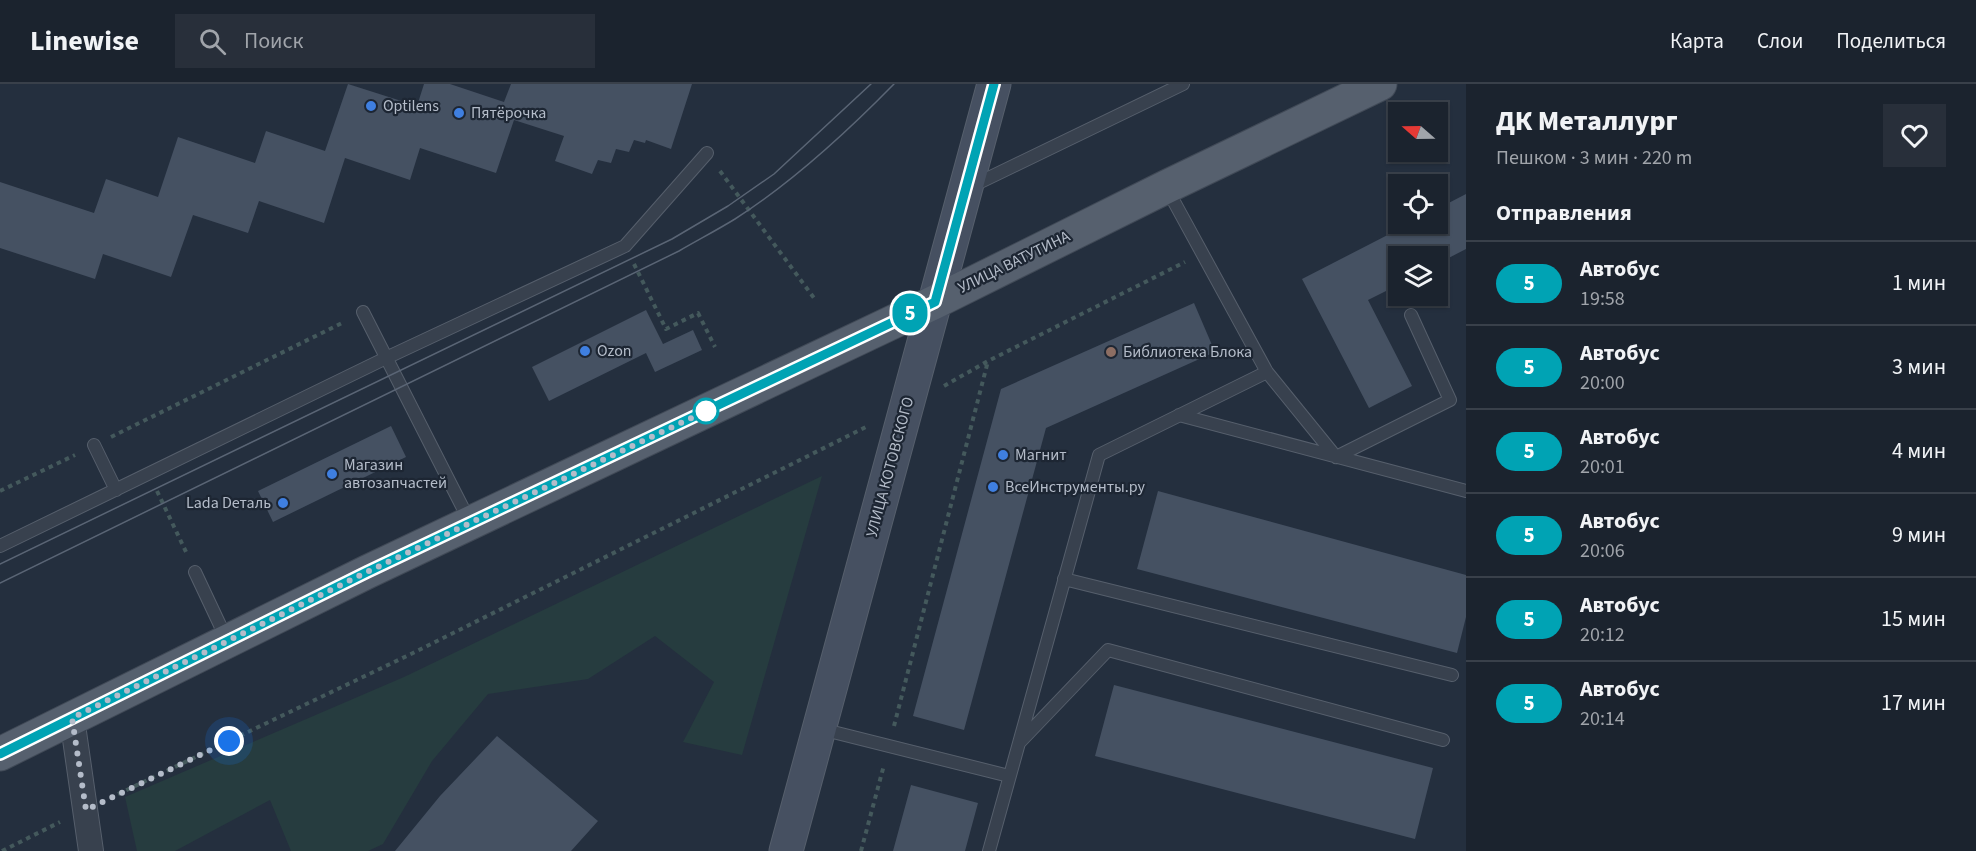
<!DOCTYPE html>
<html lang="ru">
<meta charset="utf-8">
<style>
body{margin:0;font-family:"Source Sans 3",sans-serif;background:#282f3a;color:#f1f3f6;height:100vh;display:flex;flex-direction:column;font-size:22px;white-space:nowrap}
*{box-sizing:border-box;margin:0}
p{font-size:20px;color:#a0a4aa}
.icon{flex:none;width:33px;height:33px;fill:none;stroke:currentColor;stroke-width:2;stroke-linecap:round;stroke-linejoin:round}
.map{position:relative;flex:1;overflow:hidden}
.panel{display:flex;flex-direction:column;background:#1b232e;width:510px}
.panel>*{flex:none}
.badge{padding:0 12px;border-radius:20px;font-size:21px;line-height:39px}
.needle{width:39px;rotate:290deg}
.controls{position:absolute;left:1388px;top:18px;display:grid;gap:12px}
.controls a{display:grid;place-items:center;width:60px;height:60px;border-radius:0px;background:#1b232e;box-shadow:0 2px 4px #0004,0 0 0 2px #39404a;font-size:30px}
.you{position:absolute;width:30px;height:30px;margin:-15px;border:4px solid #fff;border-radius:50%;background:#1a73e8;box-shadow:0 0 0 9px #1a73e833}
.map>.badge{position:absolute;translate:-50% -50%;box-shadow:0 0 0 3px #fff}
h2{padding:0 30px;font-size:22px;line-height:54px}
.round{display:grid;place-items:center;flex:none;width:63px;height:63px;border-radius:0px;background:#282f3a}
.summary{display:flex;align-items:center;justify-content:space-between;height:102px;padding:0 30px}
h1{font-size:28px;font-weight:800;line-height:45px}
ul{padding:0;list-style:none}
li{display:flex;align-items:center;gap:18px;height:84px;padding:0 30px;border-top:2px solid #39404a}
li div{flex:1}
li b{display:block;font-size:22px}
li em{font-style:normal}
li .badge{min-width:66px;font-weight:700;text-align:center}
header{display:flex;align-items:center;gap:36px;box-sizing:border-box;height:84px;padding:0 30px;background:#1b232e;border-bottom:2px solid #39404a}
header strong{font-size:28px}
nav{display:flex;gap:33px;margin-inline-start:auto;font-size:21px}
.search{width:420px;height:54px;background:#282f3a;display:flex;align-items:center;gap:15px;box-sizing:border-box;padding:0 21px;border-radius:0px;color:#a0a4aa;font-size:22px}
main{display:flex;flex:1;min-height:0}
.map>svg:first-child{display:block}
.green{fill:#263c3f}
.building{fill:#455162}
.lines{fill:none;stroke-linecap:round;stroke-linejoin:round}
.lane-casing{stroke:#565f6c;stroke-width:14}
.street-casing{stroke:#565f6c;stroke-width:26}
.secondary-casing{stroke:#565f6c;stroke-width:35}
.primary-casing{stroke:#414a57;stroke-width:35}
.path{stroke:#44595c;stroke-width:4;stroke-dasharray:4.5 4.5;stroke-linecap:butt}
.lane{stroke:#38414e;stroke-width:12}
.street{stroke:#38414e;stroke-width:24}
.secondary{stroke:#465061;stroke-width:33}
.primary{stroke:#56606e;stroke-width:33}
.tram{stroke:#5a6575;stroke-width:1.5}
.line-casing{stroke:#fff;stroke-width:14}
.line{stroke:#00a3b4;stroke-width:9}
.walk{stroke:#b4bcc9;stroke-width:6;stroke-dasharray:0 10.8}
.shop-dot{fill:#3f7fe0;stroke:#1d2633;stroke-width:2}
.education-dot{fill:#8d6e63;stroke:#1d2633;stroke-width:2}
.stop-dot{fill:#fff;stroke:#00a3b4;stroke-width:3}
.labels{text-anchor:middle;dominant-baseline:central;stroke-width:4.5;stroke-linejoin:round;paint-order:stroke}
.poi-label{font-size:16px;fill:#b4bcc9;stroke:#1d2633;text-anchor:start}
.street-label{font-size:16px;fill:#b4bcc9;stroke:#1d2633}
</style>
<header>
<strong>Linewise</strong>
<div class="search"><svg class="icon" aria-label="search" viewBox="0 0 24 24"><circle cx="10" cy="10" r="6"/><path d="M15 15l6 6"/></svg>Поиск</div>
<nav><a>Карта</a><a>Слои</a><a>Поделиться</a></nav>
</header>
<main>
<div class="map">
<svg width="1466" height="767" viewBox="0 0 1466 767">
<rect width="100%" height="100%" fill="#242f3e"/>
<path class="green" d="M822,392L742,671L683,658L714,598L655,552L588,595L488,610L432,677L383,760L368,767H291L270,716L175,767H137L125,713L404,593Z"/>
<path class="building" d="M348,0L417,22L424,0H450L504,18L511,0H692L671,65L646,56L645,59L634,56L629,68L616,65L611,79L598,76L592,90L555,77L564,52L514,36L496,89L420,64L410,96L345,74L324,139L259,117L248,149L193,131L171,193L103,170L95,195L0,164V98L94,129L106,95L158,113L178,53L255,79L266,47L325,67Z
M1466,110V165L1437,180V172H1398V201L1368,216L1412,302L1369,324L1302,195L1409,140H1437V125Z
M1194,219L1215,268L1046,344L964,646L913,632L1001,305Z
M646,226L663,260L693,246L702,266L655,288L646,269L549,317L532,283Z
M391,342L406,373L273,438L258,407Z
M1158,407L1466,491V533L1457,569L1137,485Z
M1114,601L1433,684L1415,755L1095,672Z
M497,652L598,737L571,767H395L440,712Z
M911,701L978,719L965,767H893Z"/>
<g class="lines">
<defs>
<path id="lane" d="M972,102L1183,0
M363,228L470,438
M1267,288L1336,373L1450,316L1411,231
M1179,331L1466,407
M94,361L116,406
M0,462L386,274L625,162L707,69
M195,488L227,556
M1064,495L1452,591
M821,645L1009,692
M1019,659L1108,566L1443,656
M989,767L1099,371L1267,288L1166,103"/>
<path id="street" d="M72,634L91,767"/>
<path id="secondary" d="M786,767L994,0"/>
<path id="primary" d="M0,670L367,488L935,218L1166,103L1380,0"/>
</defs>
<use href="#lane" class="lane-casing"/>
<use href="#street" class="street-casing"/>
<use href="#secondary" class="secondary-casing"/>
<use href="#primary" class="primary-casing"/>
<path class="path" d="M720,87L814,214
M634,180L666,245L698,229L715,263
M944,302L988,277L1185,178
M111,353L344,238
M0,407L75,371
M157,407L187,470
M894,642L988,277
M110,714L413,569L868,342
M2,767L60,738
M861,767L884,681"/>
<use href="#lane" class="lane"/>
<use href="#street" class="street"/>
<use href="#secondary" class="secondary"/>
<use href="#primary" class="primary"/>
<path class="tram" d="M0,480L672,155L728,122L774,90L871,0
M0,499L679,167C698,156 717,146 735,135C793,98 846,49 894,0"/>
</g>
<g class="lines">
<defs>
<path id="line" d="M0,670L367,488L935,218L994,0"/>
</defs>
<use href="#line" class="line-casing"/>
<use href="#line" class="line"/>
<path class="walk" d="M229,657L86,726L72,634L367,488L706,327"/>
</g>
<g class="shop-dot">
<circle cx="371" cy="22" r="6"/>
<circle cx="459" cy="29" r="6"/>
<circle cx="585" cy="267" r="6"/>
<circle cx="1003" cy="371" r="6"/>
<circle cx="332" cy="390" r="6"/>
<circle cx="993" cy="403" r="6"/>
<circle cx="283" cy="419" r="6"/>
</g>
<circle class="education-dot" cx="1111" cy="268" r="6"/>
<circle class="stop-dot" cx="706" cy="327" r="12"/>
<g class="labels">
<g class="poi-label">
<text x="383" y="22">Optilens</text>
<text x="471" y="29">Пятёрочка</text>
<text x="597" y="267">Ozon</text>
<text x="1123" y="268">Библиотека Блока</text>
<text x="1015" y="371">Магнит</text>
<text x="344" y="381">Магазин<tspan x="344" dy="18">автозапчастей</tspan></text>
<text x="1005" y="403">ВсеИнструменты.ру</text>
<text x="271" y="419" text-anchor="end">Lada Dеталь</text>
</g>
<g class="street-label">
<text transform="translate(1014 178) rotate(-26)">УЛИЦА ВАТУТИНА</text>
<text transform="translate(890 383) rotate(-75)">УЛИЦА КОТОВСКОГО</text>
</g>
</g>
</svg>
<div class="controls">
<a><svg class="needle" viewBox="-14 -14 28 28"><path d="M0-13l5 13h-10z" fill="#e53935"/><path d="M0 13l5-13h-10z" fill="#a0a4aa"/></svg></a>
<a><svg class="icon" aria-label="locate" viewBox="0 0 24 24"><circle cx="12" cy="12" r="6"/><path d="M12 2v4M12 18v4M2 12h4M18 12h4"/></svg></a>
<a><svg class="icon" aria-label="layers" viewBox="0 0 24 24"><path d="M12 4l9 5-9 5-9-5zM3 14l9 5 9-5"/></svg></a>
</div>
<div class="you" style="left:229px;top:657px"></div>
<b class="badge" style="left:910px;top:229px;background:#00a3b4;color:#fff">5</b>
</div>
<section class="panel">
<div class="summary"><div><h1>ДК Металлург</h1><p>Пешком · 3 мин · 220 m</p></div><a class="round"><svg class="icon" aria-label="heart" viewBox="0 0 24 24"><path d="M12 20l-8-8c-3-5 5-10 8-4 3-6 11-1 8 4z"/></svg></a></div>
<h2>Отправления</h2>
<ul>
<li><span class="badge" style="background:#00a3b4;color:#fff">5</span><div><b>Автобус</b><p>19:58</p></div><em>1 мин</em></li>
<li><span class="badge" style="background:#00a3b4;color:#fff">5</span><div><b>Автобус</b><p>20:00</p></div><em>3 мин</em></li>
<li><span class="badge" style="background:#00a3b4;color:#fff">5</span><div><b>Автобус</b><p>20:01</p></div><em>4 мин</em></li>
<li><span class="badge" style="background:#00a3b4;color:#fff">5</span><div><b>Автобус</b><p>20:06</p></div><em>9 мин</em></li>
<li><span class="badge" style="background:#00a3b4;color:#fff">5</span><div><b>Автобус</b><p>20:12</p></div><em>15 мин</em></li>
<li><span class="badge" style="background:#00a3b4;color:#fff">5</span><div><b>Автобус</b><p>20:14</p></div><em>17 мин</em></li>
</ul>
</section>
</main>
